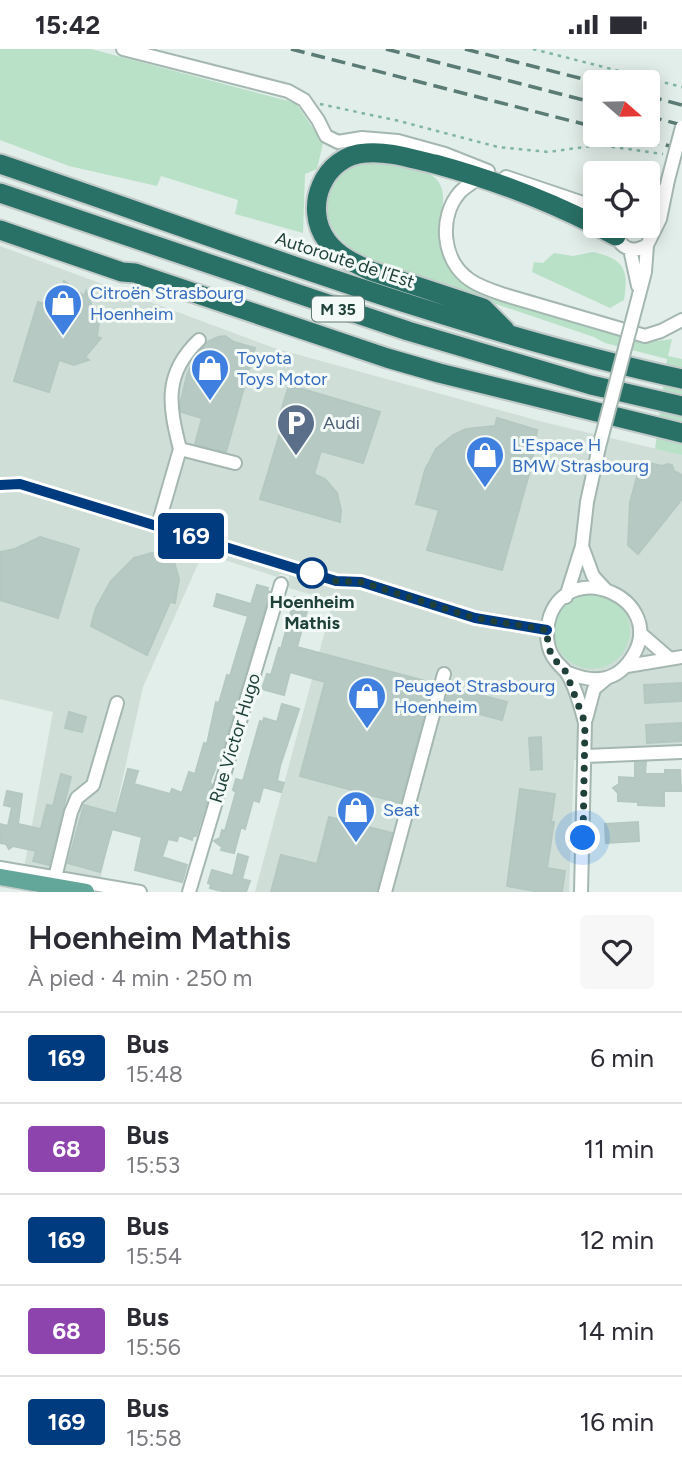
<!DOCTYPE html>
<html lang="fr">
<meta charset="utf-8">
<style>
body{margin:0;font-family:Figtree,sans-serif;background:#f7f7f7;color:#2b2b33;height:100vh;display:flex;flex-direction:column;font-size:26px;white-space:nowrap}
*{box-sizing:border-box;margin:0}
p{font-size:23px;color:#7c7c81}
.icon{flex:none;width:38px;height:38px;fill:none;stroke:currentColor;stroke-width:2;stroke-linecap:round;stroke-linejoin:round}
.map{position:relative;height:843px;overflow:hidden}
.side{display:flex;flex-direction:column;background:#fff;flex:1}
.side>*{flex:none}
.badge{padding:0 14px;border-radius:5px;font-size:24px;line-height:46px}
.needle{width:46px;rotate:110deg}
.fabs{position:absolute;left:583px;top:21px;display:grid;gap:14px}
.fabs a{display:grid;place-items:center;width:77px;height:77px;border-radius:7px;background:#fff;box-shadow:0 4px 18px #0003;font-size:35px}
.you{position:absolute;width:35px;height:35px;margin:-18px;border:5px solid #fff;border-radius:50%;background:#1a73e8;box-shadow:0 0 0 10px #1a73e833}
.map>.badge{position:absolute;translate:-50% -50%;box-shadow:0 0 0 4px #fff}
.round{display:grid;place-items:center;flex:none;width:74px;height:74px;border-radius:7px;background:#f7f7f7}
.head{display:flex;align-items:center;justify-content:space-between;height:119px;padding:0 28px}
h1{font-size:33px;font-weight:600;line-height:52px}
ul{padding:0;list-style:none}
li{display:flex;align-items:center;gap:21px;height:91px;padding:0 28px;border-top:2px solid #e1e1e2}
li div{flex:1}
li b{display:block;font-size:26px}
li em{font-style:normal}
li .badge{min-width:77px;font-weight:700;text-align:center}
.status{display:flex;justify-content:space-between;align-items:center;height:49px;padding:0 35px;background:#fff;direction:ltr}
.status svg{height:19px;fill:currentColor}
.map>svg:first-child{display:block}
.built{fill:#d0ded8}
.green{fill:#b9e1c7}
.building{fill:#b7c9c3;stroke:#b4c8c1;stroke-width:2}
.lines{fill:none;stroke-linecap:round;stroke-linejoin:round}
.minor-casing{stroke:#a4b7b1;stroke-width:16}
.major-casing{stroke:#c1cac8;stroke-width:19}
.highway-casing{stroke:#c1cac8;stroke-width:23}
.path{stroke:#80b4a7;stroke-width:2.5;stroke-dasharray:3.5 5;stroke-linecap:butt}
.minor{stroke:#fff;stroke-width:12}
.major{stroke:#63a79a;stroke-width:16}
.highway{stroke:#297066;stroke-width:19}
.rail{stroke:#5b7c75;stroke-width:3.5;stroke-dasharray:14 7;stroke-linecap:butt}
.minor-bridge-casing{stroke:#a4b7b1;stroke-width:16;stroke-linecap:butt}
.minor-bridge{stroke:#fff;stroke-width:12}
.line-casing{stroke:#fff;stroke-width:16}
.line{stroke:#003b80;stroke-width:10}
.walk{stroke:#20413a;stroke-width:7;stroke-dasharray:0 12.6}
.stop-dot{fill:#fff;stroke:#003b80;stroke-width:3.5}
.labels{text-anchor:middle;dominant-baseline:central;stroke-width:6;stroke-linejoin:round;paint-order:stroke}
.shield{fill:#f3faf7;stroke:#5f7873;stroke-width:2}
.shield-label{font-size:16px;font-weight:bold;fill:#20413a}
.street-label{font-size:18px;fill:#20413a;stroke:#f3faf7}
.shop-label{font-size:18px;fill:#366cbe;stroke:#f3faf7;text-anchor:start}
.service-label{font-size:18px;fill:#4e5e75;stroke:#f3faf7;text-anchor:start}
.stop-label{font-size:18px;font-weight:bold;fill:#20413a;stroke:#f3faf7}
</style>
<div class="status"><b>15:42</b><svg viewBox="0 0 49 12"><path d="M0 12V9h3v3zM5 12V6h3v6zM10 12V3h3v9zM15 12V0h3v12zM26 1h20v11H26zM47 4h2v5h-2z"/></svg></div>
<div class="map">
<svg width="682" height="843" viewBox="0 0 682 843">
<rect width="100%" height="100%" fill="#e2eee9"/>
<path class="built" d="M0,197L274,299L543,373L682,406V709L574,711L569,843H255L333,552L289,539V527L281,525L277,528L203,504L143,638L100,832L24,819L53,663L0,650Z"/>
<path class="green" d="M0,0H91L296,54L323,94L317,120L305,125L303,184L235,165L238,151L161,127L157,137L69,117L0,91Z
M362,110C380,112 420,115 434,128C449,141 441,159 440,174C437,203 453,225 476,242L643,294L672,290L668,307L682,310V406L655,400L667,310L605,294L594,288L377,215C351,201 322,183 327,149C329,138 333,128 342,121C348,116 355,114 362,110Z
M593,203C624,210 629,220 624,251L610,259L532,223L534,213L543,214L554,204L573,207Z
M554 582a38 38 0 1 1 76 0a38 38 0 1 1-76 0Z"/>
<path class="building" d="M64,232L84,247L86,242L95,265H100L97,288L101,289L85,308L89,311L74,316L59,311L49,343L14,332L38,253L60,259Z
M225,287L234,293L255,299L226,403L195,395L202,369L181,363L180,355L187,326L194,309L209,292L218,288Z
M289,336L380,363L363,414L321,402L314,425L325,430L337,444L341,461L340,473L260,450L283,374L278,372Z
M497,369L537,381L531,418L502,521L427,501L439,461L416,455L425,421L436,400L453,386L466,380L495,377Z
M641,412L662,417L668,415L672,416L674,422L682,426V450L638,505L628,496L630,454Z
M40,488L79,500L58,569L0,551V503L15,500Z
M152,504H160L174,513L179,530L175,554L170,553L147,606L91,577L96,559L111,532L134,509Z
M257,536L268,539L267,542L270,543L222,702L210,733L212,736L196,787H193L192,791L179,786L177,792L168,790L162,808L187,816L182,833L135,821L142,788L112,780L100,823L68,814L84,756L116,765L128,720L138,722L134,735L170,745L172,740L182,744L189,723L195,725L204,694L207,695L216,653L219,654L227,626L230,627L248,567L214,557L217,545L251,555Z
M295,548L310,551L297,598L433,634L400,754L300,727L325,633L290,623L284,646L262,640L267,625L271,626L279,599L281,600Z
M681,634L682,652L645,654L644,636Z
M450,638L507,653L502,671L445,656Z
M282,655L299,660L280,717L277,732L284,734L281,743L263,738L259,753L253,751L245,780L241,778L234,804L221,801L222,798L214,792L220,789L222,781L225,782L236,743L233,741L236,730L243,732L260,672L263,673L264,669L277,673Z
M69,663L86,668L82,683L65,679Z
M682,674V692L647,694L646,676Z
M541,688L542,720L531,721L529,689Z
M646,713L645,725H665V721H680L681,742H664V757L638,756V753L618,752V744L613,739L619,735V728L635,729V714Z
M61,725L71,728L49,816L33,812L36,802L13,797L9,800L6,795L0,794V775L8,777L12,758L4,756L7,742L22,745L18,775L41,780L47,756L53,757Z
M520,740L555,745L551,773H554L547,819L565,822L562,843H540L507,837Z
M329,768L392,784L376,843H271L281,806L317,815Z
M638,773L639,792L606,794L605,775Z
M238,805L248,808L242,830L250,832L246,843H225L210,839L211,835L208,834L212,821L233,827Z"/>
<g class="lines">
<defs>
<path id="minor" d="M123,0L288,42L304,51L318,71L326,87L338,93L362,89L398,92L445,105L488,122
M482,127C475,132 466,137 460,143C438,168 442,212 470,231C480,238 493,242 505,246L645,287L661,282L682,271
M506,128L595,158
M648,158L657,151L663,141
M616,180C617,198 632,206 647,196
M630,200L638,237
M639,246L645,223L647,196L660,170L668,131
M180,400C169,357 163,325 199,291
M0,436L20,435L336,532L361,533L475,569L547,581
M158,476L180,400L235,414
M582,497L593,527L605,540
M566,548L582,497L587,453L599,398
M640,584L669,609
M627,617L682,608
M566,623C594,635 618,634 634,605C665,551 572,508 550,567C545,582 546,600 556,612C559,616 564,620 567,624C576,639 581,658 585,674L581,843
M586,670L594,640L607,629
M586,707L682,703
M0,819L140,843
M53,837L71,763L77,749L93,736L117,654
M189,843L281,535
M385,843L444,625"/>
<path id="major" d="M0,828L86,843"/>
<path id="highway" d="M0,115C225,191 449,279 682,330
M0,144L408,282L591,336L682,357
M597,177L616,187
M0,181L122,223L135,224L387,309L439,324L682,384
M505,281L483,259L371,222C354,214 338,207 327,192C302,158 324,106 366,104C390,102 412,110 435,115C490,130 544,150 595,176"/>
</defs>
<use href="#minor" class="minor-casing"/>
<use href="#major" class="major-casing"/>
<use href="#highway" class="highway-casing"/>
<path class="path" d="M533,0L682,38
M320,55L399,72L498,98L548,103L599,96L663,105"/>
<use href="#minor" class="minor"/>
<use href="#major" class="major"/>
<use href="#highway" class="highway"/>
<path class="rail" d="M291,0L595,78
M386,0L595,54
M465,0L595,33
M648,47L682,56
M648,67L682,76
M625,86L682,100"/>
<defs>
<path id="minor-bridge" d="M668,131L682,78
M599,398L639,246"/>
</defs>
<use href="#minor-bridge" class="minor-bridge-casing"/>
<use href="#minor-bridge" class="minor-bridge"/>
</g>
<g class="lines">
<defs>
<path id="line" d="M0,436L20,435L336,532L361,533L475,569L547,581"/>
</defs>
<use href="#line" class="line-casing"/>
<use href="#line" class="line"/>
<path class="walk" d="M312,524L336,532L361,533L475,569L547,581L548,598L554,610L566,623L585,674L583,789"/>
</g>
<defs>
<symbol id="shop-pin" viewBox="-11 -11 22 30"><path d="M0 17L-7.5 6A9.5 9.5 0 1 1 7.5 6Z" fill="#3f7fe0" stroke="#f3faf7"/><path d="M-5-2.5h2.3a2.7 3.5 0 0 1 5.4 0H5L5.5 6h-11ZM-1.5-2.5h3a1.5 2.3 0 0 0-3 0Z" fill="#fff"/></symbol>
<symbol id="parking-pin" viewBox="-11 -11 22 30"><path d="M0 17L-7.5 6A9.5 9.5 0 1 1 7.5 6Z" fill="#5c6f8a" stroke="#f3faf7"/><path d="M-3.5-5.5H1a3.5 3.5 0 0 1 0 7H-1V5.5H-3.5ZM-1-3.4V-.6H.8a1.4 1.4 0 0 0 0-2.8Z" fill="#fff"/></symbol>
</defs>
<g fill-rule="evenodd">
<use href="#shop-pin" x="41" y="232" width="44" height="60"/>
<use href="#shop-pin" x="188" y="297" width="44" height="60"/>
<use href="#parking-pin" x="274" y="352" width="44" height="60"/>
<use href="#shop-pin" x="463" y="384" width="44" height="60"/>
<use href="#shop-pin" x="345" y="625" width="44" height="60"/>
<use href="#shop-pin" x="334" y="739" width="44" height="60"/>
</g>
<circle class="stop-dot" cx="312" cy="524" r="14"/>
<g class="labels">
<rect class="shield" x="312" y="247.5" width="52" height="25" rx="5"/>
<g class="shield-label">
<text x="338" y="260">M 35</text>
</g>
<g class="street-label">
<text transform="translate(345 211) rotate(18)">Autoroute de l’Est</text>
<text transform="translate(235 689) rotate(-73)">Rue Victor Hugo</text>
</g>
<g class="shop-label">
<text x="90" y="244">Citroën Strasbourg<tspan x="90" dy="21">Hoenheim</tspan></text>
<text x="237" y="309">Toyota<tspan x="237" dy="21">Toys Motor</tspan></text>
<text x="512" y="396">L'Espace H<tspan x="512" dy="21">BMW Strasbourg</tspan></text>
<text x="394" y="637">Peugeot Strasbourg<tspan x="394" dy="21">Hoenheim</tspan></text>
<text x="383" y="761">Seat</text>
</g>
<g class="service-label">
<text x="323" y="374">Audi</text>
</g>
<g class="stop-label">
<text x="312" y="553">Hoenheim<tspan x="312" dy="21">Mathis</tspan></text>
</g>
</g>
</svg>
<div class="fabs">
<a><svg class="needle" viewBox="-14 -14 28 28"><path d="M0-13l5 13h-10z" fill="#e53935"/><path d="M0 13l5-13h-10z" fill="#7c7c81"/></svg></a>
<a><svg class="icon" aria-label="locate" viewBox="0 0 24 24"><circle cx="12" cy="12" r="6"/><path d="M12 2v4M12 18v4M2 12h4M18 12h4"/></svg></a>
</div>
<div class="you" style="left:583px;top:789px"></div>
<b class="badge" style="left:191px;top:487px;background:#003b80;color:#fff">169</b>
</div>
<section class="side">
<div class="head"><div><h1>Hoenheim Mathis</h1><p>À pied · 4 min · 250 m</p></div><a class="round"><svg class="icon" aria-label="heart" viewBox="0 0 24 24"><path d="M12 20l-8-8c-3-5 5-10 8-4 3-6 11-1 8 4z"/></svg></a></div>
<ul>
<li><span class="badge" style="background:#003b80;color:#fff">169</span><div><b>Bus</b><p>15:48</p></div><em>6 min</em></li>
<li><span class="badge" style="background:#8e44ad;color:#fff">68</span><div><b>Bus</b><p>15:53</p></div><em>11 min</em></li>
<li><span class="badge" style="background:#003b80;color:#fff">169</span><div><b>Bus</b><p>15:54</p></div><em>12 min</em></li>
<li><span class="badge" style="background:#8e44ad;color:#fff">68</span><div><b>Bus</b><p>15:56</p></div><em>14 min</em></li>
<li><span class="badge" style="background:#003b80;color:#fff">169</span><div><b>Bus</b><p>15:58</p></div><em>16 min</em></li>
</ul>
</section>
